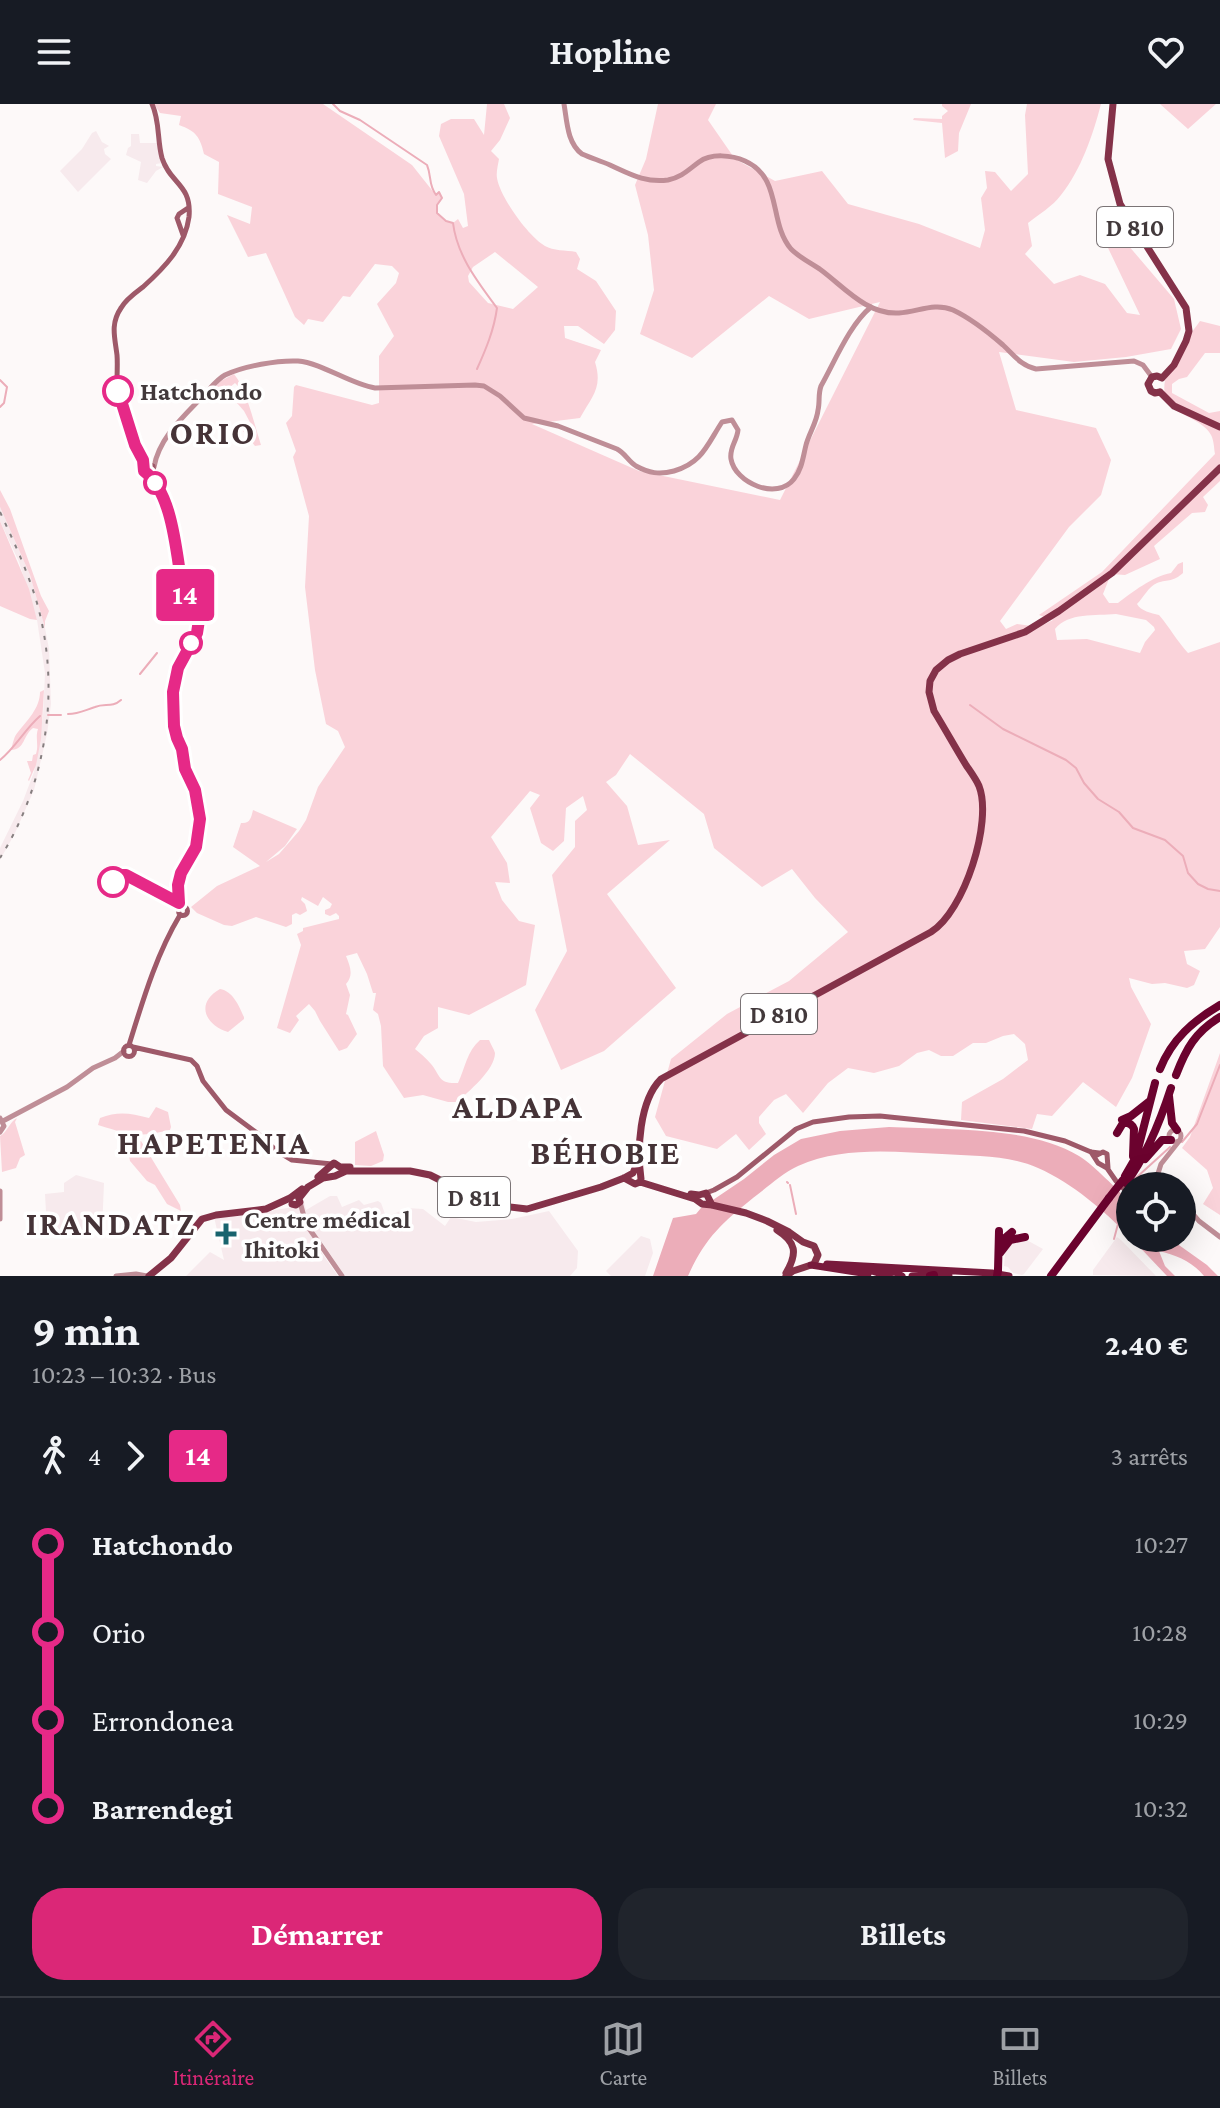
<!DOCTYPE html>
<html lang="fr">
<meta charset="utf-8">
<style>
body{margin:0;font-family:"Crimson Pro",serif;background:#20242c;color:#f1f3f6;height:100vh;display:flex;flex-direction:column;font-size:30px;white-space:nowrap}
*{box-sizing:border-box;margin:0}
p{font-size:26px;color:#9ea1a6}
.icon{flex:none;width:44px;height:44px;fill:none;stroke:currentColor;stroke-width:2;stroke-linecap:round;stroke-linejoin:round}
.map{position:relative;height:1172px;overflow:hidden}
.sheet{display:flex;flex-direction:column;background:#171b24;flex:1}
.sheet>*{flex:none}
.badge{padding:0 16px;border-radius:6px;font-size:28px;line-height:52px}
.controls{position:absolute;left:1116px;top:1068px;display:grid;gap:16px}
.controls a{display:grid;place-items:center;width:80px;height:80px;border-radius:50%;background:#171b24;box-shadow:0 8px 32px #0002;font-size:40px}
.map>.badge{position:absolute;translate:-50% -50%;box-shadow:0 0 0 4px #fff}
.legs{display:flex;align-items:center;gap:12px;height:88px;padding:0 32px;font-size:26px}
.legs p{margin-inline-start:auto}
.overview{display:flex;align-items:center;justify-content:space-between;height:136px;padding:0 32px}
h1{font-size:44px;font-weight:700;line-height:60px}
.button{display:flex;gap:16px;margin-top:auto;padding:16px 32px}
.button a{flex:1;height:92px;border-radius:32px;background:#db2777;color:#fff;font-size:32px;font-weight:700;line-height:92px;text-align:center}
.button a+a{background:#20242c;color:#f1f3f6}
ul{padding:0 32px;list-style:none}
li{display:flex;align-items:center;gap:28px;height:88px;font-size:30px}
li i{display:grid;place-items:center;width:12px;height:100%;margin:0 10px;background:currentColor}
li i::after{content:'';width:20px;height:20px;margin:-10px;border:6px solid;border-radius:50%;background:#171b24}
li p{margin-inline-start:auto}
li:first-child i{background:linear-gradient(#0000 50%,currentColor 0)}
li:last-child i{background:linear-gradient(currentColor 50%,#0000 0)}
header{display:flex;justify-content:space-between;align-items:center;height:104px;padding:0 32px;background:#171b24;font-size:36px;font-weight:700}
.tab-bar{display:flex;justify-content:space-around;align-items:center;height:112px;border-top:2px solid #363941;background:#171b24;font-size:22px;color:#9ea1a6}
.tab-bar a{display:grid;justify-items:center;gap:4px}
.tab-bar .current{color:#db2777}
.map>svg:first-child{display:block}
.built{fill:#f7eaed}
.green{fill:#fad3da;fill-rule:evenodd}
.water{fill:#ecadb9}
.lines{fill:none;stroke-linecap:round;stroke-linejoin:round}
.stream{stroke:#ecadb9;stroke-width:2}
.tertiary{stroke:#bf8e97;stroke-width:5}
.secondary{stroke:#9e5969;stroke-width:5}
.primary{stroke:#843249;stroke-width:7}
.trunk{stroke:#781a3c;stroke-width:7}
.motorway{stroke:#6b022e;stroke-width:8}
.rail{stroke:#857e7f;stroke-width:2;stroke-dasharray:4 8;stroke-linecap:butt}
.motorway-bridge{stroke:#6b022e;stroke-width:8}
.line-1-casing{stroke:#fff;stroke-width:18}
.line-1{stroke:#e62987;stroke-width:12}
.stop-1-dot{fill:#fff;stroke:#e62987;stroke-width:4}
.poi-dot{fill:#18646e;stroke:#fff;stroke-width:3}
.labels{text-anchor:middle;dominant-baseline:central;stroke-width:7;stroke-linejoin:round;paint-order:stroke}
.shield{fill:#fff;stroke:#7b7476;stroke-width:2}
.shield-label{font-size:24px;font-weight:bold;fill:#42393b}
.stop-label{font-size:26px;font-weight:bold;fill:#42393b;stroke:#fff;text-anchor:start}
.poi-label{font-size:26px;font-weight:bold;fill:#42393b;stroke:#fff;text-anchor:start}
.district-label{font-size:34px;font-weight:bold;letter-spacing:2px;fill:#453337;stroke:#fff}
</style>
<header><svg class="icon" aria-label="menu" viewBox="0 0 24 24"><path d="M4 6h16M4 12h16M4 18h16"/></svg>Hopline<svg class="icon" aria-label="heart" viewBox="0 0 24 24"><path d="M12 20l-8-8c-3-5 5-10 8-4 3-6 11-1 8 4z"/></svg></header>
<div class="map">
<svg width="1220" height="1172" viewBox="0 0 1220 1172">
<rect width="100%" height="100%" fill="#fdf9f9"/>
<path class="built" d="M96,27L102,38L109,42L104,45L105,50L111,55L78,88L60,67L82,45L92,29Z
M131,30H139L140,39H157L162,59L156,60V62L163,63L156,67L147,79L138,76L141,58L126,51L128,44L131,42Z
M0,403L30,471L45,524L49,545L51,600L47,630L34,686L15,729L0,756V744L23,697L34,668L43,612L45,569L37,516L19,458L0,417Z
M76,1071L104,1079L102,1127L81,1128L80,1122L69,1128H64L63,1126H47L45,1090L64,1088V1079Z
M330,1092H337L342,1103L359,1096L364,1101L378,1097L381,1099L385,1110L389,1112L407,1104L423,1105L445,1122L451,1113L476,1118L512,1115L549,1107L578,1147L577,1164L570,1172H345L322,1138L317,1142L338,1172H186L210,1148L224,1156L214,1113L264,1108L293,1103L304,1098L306,1106Z
M641,1132L650,1135L653,1149L645,1172H611L606,1167Z
M1117,1133L1121,1136L1156,1172L1093,1171V1166Z
M1023,1134L1043,1145L1024,1170L1022,1171L1013,1169L1008,1163L1004,1162L1005,1149L1013,1138Z"/>
<path class="green" d="M154,0H323L412,61L435,90L439,88L442,94L437,101L438,109L446,117L453,119L458,115L463,124L468,122L464,90L439,32L441,20L451,15H474L484,31L487,0H504L510,14L500,36L491,47L499,55C498,61 496,68 497,74C500,93 528,132 545,142C553,147 566,146 576,148L580,155L577,165L596,177L616,207L615,226L604,240L578,222H564L565,234L601,246L595,258C603,284 592,292 580,314L532,320L639,367L780,396L880,198L809,215L769,192L692,254L640,230L654,186L648,131L635,81L646,55L658,0H716L708,16L735,55L775,77L822,67L848,100L919,120L980,144L985,126L981,94L987,84L985,67L995,68L1011,87L1028,70L1025,11L1027,0H1101C1093,31 1081,66 1061,91C1053,102 1038,111 1028,119L1032,142L1025,150L1054,180L1080,171L1105,180L1127,209L1140,211L1100,127L1105,114L1174,195L1181,225L1171,245L1126,253L1074,258L999,248L1016,306L1096,324L1111,356L1101,391L1069,423L1000,517L1006,525L1017,520L1039,523L1053,516L1039,511L1102,468L1215,350C1214,345 1214,336 1211,331C1205,319 1186,313 1175,305C1145,284 1186,237 1200,217L1220,222V249H1205L1187,273L1179,275L1172,280V289L1209,309L1220,307V377L1203,393L1208,401L1205,408L1192,409L1154,442L1160,455L1125,471L1111,470L1103,490L1109,499H1118C1131,489 1153,472 1171,469L1178,460L1183,458V469C1173,478 1169,475 1157,479C1148,483 1144,493 1137,500C1141,507 1151,509 1159,511C1170,524 1177,537 1188,549L1220,538V823L1205,845L1184,847L1187,860L1200,867L1194,881L1187,884L1165,879L1152,880L1129,874L1131,883L1151,920L1132,974L1116,1003L1083,978L1052,1012L1037,1010L1032,1025L961,1016L962,998L1003,975L1028,956L1025,940L1014,930L1003,932L986,939H973L953,952H941L929,946L917,949L899,962L874,969L848,964L828,979L803,1009L786,990L774,996L759,1013V1019L766,1030L749,1046L736,1030L717,1045L666,1032L655,1013L671,955L727,910L789,877L848,828L815,794L792,765L762,783L714,744L704,710L630,650L616,671L606,678L627,702L638,741L670,736L607,790L676,884L604,947L561,966L535,906L567,847L552,771L575,743V717L587,706L583,692L566,704L564,737L553,747L541,739L530,704L540,691L530,687L491,733L507,759L510,779L495,778L502,796L519,817L535,821L526,881L469,911L438,903V924L424,932L415,945C420,949 426,954 431,960C441,972 438,980 458,979C465,964 467,947 480,936H489C491,941 494,945 495,949C495,966 468,988 457,998H448L423,991L404,994L383,962L381,922L378,910L373,906L376,889H373L367,870L357,849L346,852C350,862 354,871 346,880L350,891L346,910L348,911L357,930L347,944L339,947L320,917L315,907L309,900L296,912L299,916L290,929L277,924L301,841L297,830L303,827V824L339,815V812L336,809L330,812L325,810V806L330,804L332,800L323,793L318,802L302,793L301,796L305,800L307,807L300,811L296,809L292,811V820L286,823L256,813L232,822L224,821L197,809L191,803L217,782L260,762L233,743L241,719C250,720 251,714 253,706L297,725L285,742L266,758L279,750L299,727L306,716L318,683L345,643L338,627L326,620L315,566L305,483L309,412L293,353L296,347L286,319L292,312L294,283L296,281L372,301L379,299V252L394,232L377,200L396,179L399,169L392,162L375,160L350,193L343,192L323,218L308,215L304,221L295,213L266,149L248,153L227,111L250,120L252,103L218,90L219,58L204,50C200,33 196,27 179,21L181,12L160,9ZM495,148L538,183L513,205L488,199L469,178L468,172L473,163ZM1116,510L1146,516L1154,523L1155,526L1145,538L1140,549L1087,535L1057,536L1055,525C1069,508 1095,512 1116,510Z
M942,0H971L959,29L958,47L945,54L942,19L913,16L914,14L942,15V12L948,7L942,2Z
M1160,0H1216L1188,25Z
M234,270C247,286 254,320 261,341L255,342L243,327L246,325L249,328L253,324L244,307L237,299L239,296L234,291L239,287V283L235,279L225,287L222,285L216,291L217,292L223,287L226,291L221,296L211,288L219,278Z
M0,386L10,405L41,492L49,507L45,517V524L30,471L0,403Z
M0,417L29,485L37,516L30,515L0,502Z
M44,586L41,635L36,661L29,677L28,676L31,669L27,657H32L33,651L36,650C39,641 35,634 38,625L33,624C23,631 25,646 11,646C13,639 14,632 18,628C27,617 40,604 40,588Z
M220,885C233,887 239,902 244,913V915L228,928C205,921 195,899 220,885Z
M1220,949V1111L1203,1100L1213,1084L1207,1066L1182,1044L1190,1033Z
M156,1003L168,1008L171,1023L170,1026C136,1034 131,1031 98,1021L100,1014C118,1007 130,1009 149,1014Z
M17,1014L15,1018L25,1051L20,1054L16,1064L2,1068L0,1032C8,1028 9,1018 17,1014Z
M376,1027L384,1051L383,1057L371,1062L355,1061V1038Z
M141,1037L180,1101L181,1107L167,1100L155,1081L147,1077L130,1057L129,1052L133,1039Z"/>
<path class="water" d="M889,1023C946,1026 1030,1022 1079,1052C1095,1062 1116,1085 1130,1098V1133C1103,1106 1074,1080 1038,1064C1009,1051 974,1052 942,1050C894,1048 843,1042 798,1062C781,1070 768,1083 753,1094C722,1119 705,1134 688,1172H653L673,1114L696,1110L701,1104L744,1075L774,1051L801,1035L840,1027Z
M1131,1134H1169L1207,1161L1218,1172H1204C1193,1158 1176,1151 1159,1147L1165,1162L1175,1172H1167Z"/>
<g class="lines">
<path class="stream" d="M333,0L340,7L360,16L427,61C432,73 428,80 436,91L439,88L442,94L437,101V109L446,117L453,119C457,152 478,178 497,204C494,226 486,245 477,265
M0,276L7,283L4,299L0,303
M140,570L157,549
M970,601L1003,625L1066,656L1076,664L1084,679L1098,695L1119,708L1133,724L1165,736L1183,752L1188,769L1198,780L1208,785L1220,787
M68,610C79,610 85,606 95,603C105,599 112,604 121,596
M48,611H61
M0,656C16,643 25,625 40,612
M1182,1038L1197,1020L1220,961
M787,1078L788,1079
M790,1081L796,1110
M1126,1083L1170,1043
M1114,1135L1118,1120"/>
<path class="tertiary" d="M564,0C567,17 567,39 582,50C591,54 601,57 610,61C630,70 645,79 668,76C682,73 688,66 699,58C711,49 732,51 745,57C783,74 768,118 791,145C800,154 811,159 821,166C844,183 867,211 899,209C918,208 934,198 953,206C970,214 988,228 1003,241C1014,251 1021,262 1036,265L1134,257L1143,261L1152,273
M154,363C159,334 183,313 203,292C210,285 216,276 225,271C244,262 278,256 298,257C322,259 350,280 375,284L475,281L484,282L500,292L524,314L558,322L617,345C625,349 628,357 636,362C649,369 659,371 674,367C702,359 707,341 722,318L732,316L738,326C737,337 729,344 731,355C735,379 777,397 794,375C802,365 803,353 806,341C809,329 817,318 818,306C820,298 818,290 821,282C835,257 850,220 871,203
M0,1014L4,1022L0,1028
M3,1017L67,983L93,964L115,954L124,947
M1169 1032a6 6 0 1 1 12 0a6 6 0 1 1-12 0Z
M1155,1079L1161,1060L1180,1036
M0,1087V1115
M1182,1097L1199,1117L1220,1133
M300,1098L306,1120L342,1172
M116,1172L136,1170L147,1172"/>
<path class="secondary" d="M183,131L177,114L179,110L188,104
M148,360C135,349 133,333 128,317C124,307 120,298 118,288C116,276 118,263 117,251C115,234 110,220 121,204C126,195 135,189 143,183C164,164 185,143 189,113C192,80 170,80 162,54C157,36 160,17 152,0
M144,364L148,360L153,362L154,376
M150,371C175,407 171,445 183,485C186,496 195,503 195,513L199,516
M181,802L179,799L178,781L181,769L196,743L200,715L195,686L185,665L182,645L177,634L173,588L178,564L197,529L199,516L205,514L206,511L202,504L195,507
M178.5 807a4.5 4.5 0 1 1 9 0a4.5 4.5 0 1 1-9 0Z
M129,941C143,896 156,851 180,811
M123.5 947a5.5 5.5 0 1 1 11 0a5.5 5.5 0 1 1-11 0Z
M133,943L191,956L197,962L203,977L226,1006L257,1029L277,1047L292,1056L332,1060
M1091,1048L1098,1059L1107,1064L1116,1077L1130,1091
M1097,1051L1103,1048L1107,1050L1108,1064
M1154,1082L1155,1079L1160,1077L1165,1082
M706,1089L714,1086L737,1073L796,1025L813,1018L849,1013L880,1012L1024,1027L1065,1037L1091,1048L1099,1049"/>
<path class="primary" d="M1113,0L1108,55L1120,100L1186,204L1189,227L1186,237L1174,261L1162,274
M1160,288L1174,302L1220,323
M1160,288L1155,289L1151,287L1148,280L1152,273L1157,272L1162,274
M318,1073L334,1059L340,1063H350
M624,1074L635,1080L640,1078L695,1095L702,1100L712,1101L746,1109L767,1117L789,1128L803,1138L814,1142L818,1151L814,1160L793,1167L786,1172
M640,1078L641,1075C637,1046 639,997 661,975L931,828C964,808 993,718 979,682C976,675 970,667 966,661C955,643 945,625 934,607L929,588L930,577L936,566L948,556L960,550L1025,528L1059,507L1112,469L1220,364
M691,1090L699,1091L706,1089L712,1101
M300,1093L308,1083L323,1074L335,1072L346,1067H410L430,1071L470,1091L502,1102L527,1105L601,1083L624,1074L633,1069L638,1057
M292,1100L296,1101L300,1098L298,1092
M777,1126C796,1138 798,1149 786,1169
M149,1172L171,1154L202,1115L216,1111L266,1105L290,1094L302,1085"/>
<path class="trunk" d="M827,1160L992,1169L1009,1172
M811,1161L868,1170
M865,1165L882,1170L895,1168L902,1172
M912,1172H949"/>
<path class="motorway" d="M1160,965C1172,935 1193,917 1220,901
M1176,971C1186,945 1195,928 1220,913
M1169,992L1172,1019L1177,1026
M1122,1016L1131,1012L1150,997
M1117,1029L1123,1019C1128,1018 1132,1020 1134,1025L1133,1052
M1145,1055L1162,1036H1171
M1125,1072L1136,1053L1155,979
M1126,1079C1147,1051 1160,1018 1171,984
M999,1139L1012,1128
M1000,1149L1010,1136L1025,1133
M998,1166L999,1127
M930,1172L934,1171
M1051,1172L1109,1094"/>
<path class="rail" d="M0,408C14,438 28,468 37,499C61,585 47,679 0,754"/>
<path class="motorway-bridge" d="M1109,1094L1123,1076
M997,1172L998,1166"/>
</g>
<g class="lines">
<defs>
<path id="line-1" d="M113,778L119,779L122,776V771H126L179,799L178,781L181,769L196,743L200,715L195,686L185,665L182,645L177,634L174,622L173,588L178,564L197,529L199,516L195,513C194,503 185,493 182,482C176,448 173,389 144,367L143,356L135,341L118,287"/>
</defs>
<use href="#line-1" class="line-1-casing"/>
<use href="#line-1" class="line-1"/>
</g>
<g class="stop-1-dot">
<circle cx="118" cy="287" r="14"/>
<circle cx="155" cy="379" r="10"/>
<circle cx="191" cy="539" r="10"/>
<circle cx="113" cy="778" r="14"/>
</g>
<path class="poi-dot" d="M222 1118h8v8h8v8h-8v8h-8v-8h-8v-8h8z"/>
<g class="labels">
<g class="shield">
<rect x="1097" y="103" width="76" height="40" rx="6"/>
<rect x="741" y="890" width="76" height="40" rx="6"/>
<rect x="438" y="1073" width="72" height="40" rx="6"/>
</g>
<g class="shield-label">
<text x="1135" y="123">D 810</text>
<text x="779" y="910">D 810</text>
<text x="474" y="1093">D 811</text>
</g>
<g class="stop-label">
<text x="140" y="287">Hatchondo</text>
</g>
<g class="poi-label">
<text x="244" y="1115">Centre médical<tspan x="244" dy="30">Ihitoki</tspan></text>
</g>
<g class="district-label">
<text x="213" y="328">ORIO</text>
<text x="518" y="1002">ALDAPA</text>
<text x="214" y="1038">HAPETENIA</text>
<text x="606" y="1048">BÉHOBIE</text>
<text x="111" y="1119">IRANDATZ</text>
</g>
</g>
</svg>
<div class="controls">
<a><svg class="icon" aria-label="locate" viewBox="0 0 24 24"><circle cx="12" cy="12" r="6"/><path d="M12 2v4M12 18v4M2 12h4M18 12h4"/></svg></a>
</div>
<b class="badge" style="left:185px;top:491px;background:#e62987;color:#fff">14</b>
</div>
<section class="sheet">
<div class="overview"><div><h1>9 min</h1><p>10:23 – 10:32 · Bus</p></div><b>2.40 €</b></div>
<div class="legs"><svg class="icon" aria-label="walk" viewBox="0 0 24 24"><circle cx="13" cy="4" r="2"/><path d="M13 8l-2 6 4 7M11 14l-3 7M7 12l3-4h3l4 4"/></svg>4<svg class="icon" aria-label="forward" viewBox="0 0 24 24"><path d="M9 5l7 7-7 7"/></svg><b class="badge" style="background:#e62987;color:#fff">14</b><p>3 arrêts</p></div>
<ul>
<li><i style="color:#e62987"></i><b>Hatchondo</b><p>10:27</p></li>
<li><i style="color:#e62987"></i><span>Orio</span><p>10:28</p></li>
<li><i style="color:#e62987"></i><span>Errondonea</span><p>10:29</p></li>
<li><i style="color:#e62987"></i><b>Barrendegi</b><p>10:32</p></li>
</ul>
<div class="button"><a>Démarrer</a><a>Billets</a></div>
</section>
<nav class="tab-bar">
<a class="current"><svg class="icon" aria-label="directions" viewBox="0 0 24 24"><path d="M12 3l9 9-9 9-9-9zM9 14v-3h6M13 9l2 2-2 2"/></svg>Itinéraire</a>
<a><svg class="icon" aria-label="map" viewBox="0 0 24 24"><path d="M3 6l6-2 6 2 6-2v14l-6 2-6-2-6 2zM9 4v14M15 6v14"/></svg>Carte</a>
<a><svg class="icon" aria-label="tickets" viewBox="0 0 24 24"><path d="M3 7h18v10H3zM15 7v10"/></svg>Billets</a>
</nav>
